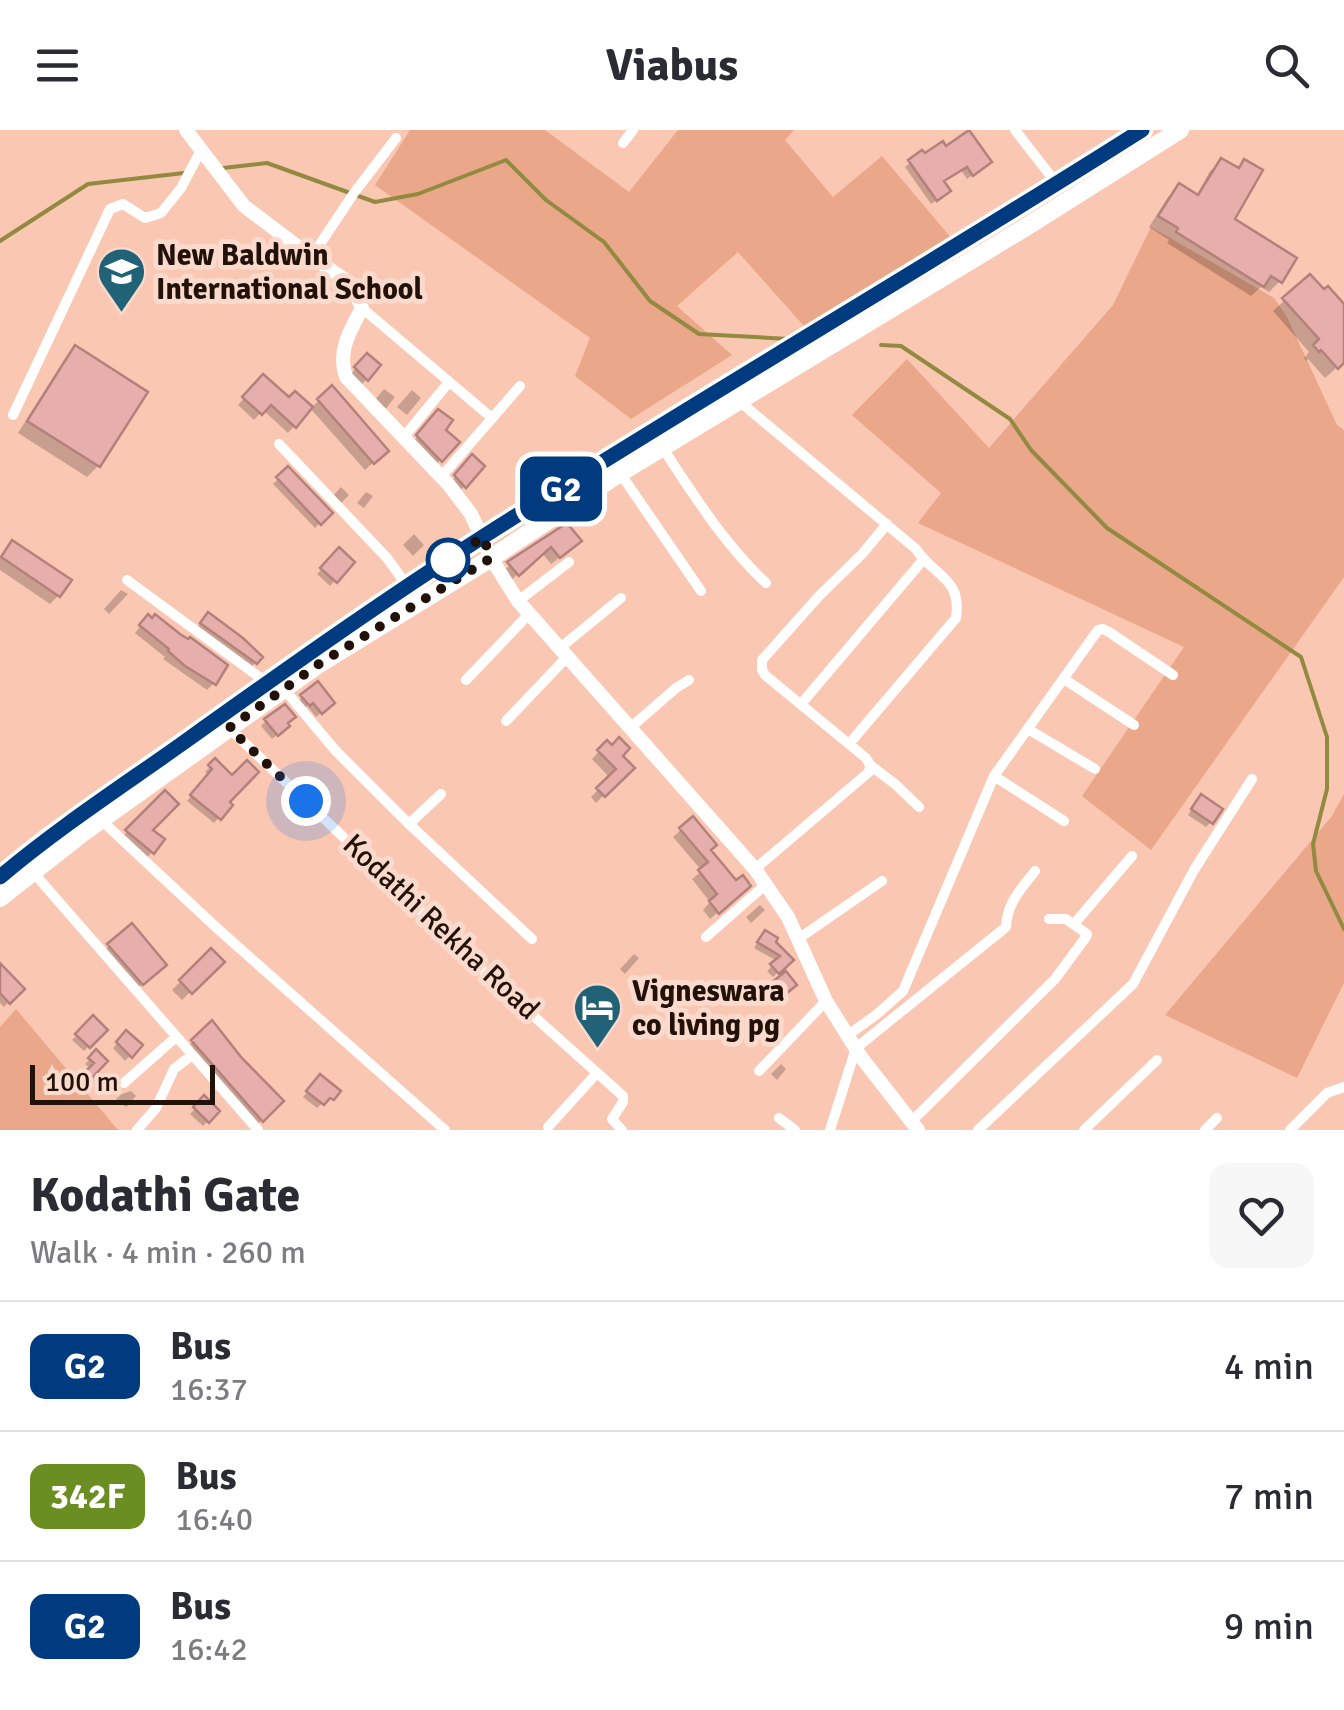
<!DOCTYPE html>
<meta charset="utf-8">
<style>
body{margin:0;font-family:Signika,sans-serif;background:#f7f7f7;color:#2b2b33;height:100vh;display:flex;flex-direction:column;font-size:38px;white-space:nowrap}
*{box-sizing:border-box;margin:0}
p{font-size:32px;color:#7c7c81}
.icon{flex:none;width:55px;height:55px;fill:none;stroke:currentColor;stroke-width:2;stroke-linecap:round;stroke-linejoin:round}
.map{position:relative;height:1000px;overflow:hidden}
.sheet{display:flex;flex-direction:column;background:#fff;flex:1}
.sheet>*{flex:none}
.badge{padding:0 20px;border-radius:15px;font-size:35px;line-height:65px}
.scale{position:absolute;left:30px;bottom:25px;width:185px;box-sizing:border-box;padding-left:10px;border:5px solid #221109;border-top:0;font-size:28px;line-height:35px;white-space:nowrap;color:#221109;-webkit-text-stroke:8px #f9dacc;paint-order:stroke}
.you{position:absolute;width:50px;height:50px;margin:-25px;border:8px solid #fff;border-radius:50%;background:#1a73e8;box-shadow:0 0 0 15px #1a73e833}
.map>.badge{position:absolute;translate:-50% -50%;box-shadow:0 0 0 5px #fff}
.round{display:grid;place-items:center;flex:none;width:105px;height:105px;border-radius:20px;background:#f7f7f7}
.head{display:flex;align-items:center;justify-content:space-between;height:170px;padding:0 30px}
h1{font-size:48px;font-weight:800;line-height:75px}
ul{padding:0;list-style:none}
li{display:flex;align-items:center;gap:30px;height:130px;padding:0 30px;border-top:2px solid #e1e1e2}
li div{flex:1}
li b{display:block;font-size:38px}
li em{font-style:normal}
li .badge{min-width:110px;font-weight:700;text-align:center}
header{display:flex;justify-content:space-between;align-items:center;height:130px;padding:0 30px;background:#fff;font-size:45px;font-weight:800}
.map>svg:first-child{display:block}
.green{fill:#eba789}
.shadow{fill:#0003}
.lines{fill:none;stroke-linecap:round;stroke-linejoin:round}
.stream{stroke:#918a40;stroke-width:4}
.building{fill:#e6afab;stroke:#b4807c;stroke-width:2.5}
.minor{stroke:#fff;stroke-width:10}
.tertiary{stroke:#fff;stroke-width:14}
.primary{stroke:#fff;stroke-width:18}
.line-casing{stroke:#fff;stroke-width:22}
.line{stroke:#003b80;stroke-width:15}
.walk{stroke:#221109;stroke-width:10;stroke-dasharray:0 18}
.stop-dot{fill:#fff;stroke:#003b80;stroke-width:5}
.labels{text-anchor:middle;dominant-baseline:central;stroke-width:10;stroke-linejoin:round;paint-order:stroke}
.poi-label{font-size:30px;font-weight:bold;fill:#221109;stroke:#f9dacc;text-anchor:start}
.street-label{font-size:30px;fill:#221109;stroke:#f9dacc}
</style>
<header><svg class="icon" aria-label="menu" viewBox="0 0 24 24"><path d="M4 6h16M4 12h16M4 18h16"/></svg>Viabus<svg class="icon" aria-label="search" viewBox="0 0 24 24"><circle cx="10" cy="10" r="6"/><path d="M15 15l6 6"/></svg></header>
<div class="map">
<svg width="1344" height="1000" viewBox="0 0 1344 1000">
<rect width="100%" height="100%" fill="#fac7b2"/>
<path class="green" d="M410,0H545L629,62L678,0H794L785,10L833,67L882,26L952,109L804,196L738,122L677,176L732,225L631,289L575,246L590,208L375,55Z
M1151,97L1274,168L1287,187L1337,295L1344,300V447L1151,720L1082,666L1184,517L918,393L941,363L852,285L907,229L989,318L1113,175Z
M1344,664V853L1297,948L1165,885L1332,686Z
M16,879L118,1000H0V897Z"/>
<path class="shadow" d="M922,24L984,37L967,49L961,40L942,52L943,66L931,74L905,37Z
M1221,31L1237,40L1244,32L1232,90L1280,151L1269,162L1261,157L1251,166L1167,113L1169,110L1149,97L1168,67L1179,56L1196,67L1210,41Z
M1310,147L1344,178V231L1325,248L1308,229L1306,231L1304,228L1309,222L1273,181Z
M76,219L144,263L98,336L87,347L18,303L64,230Z
M367,226V249L362,254L351,244Z
M263,247L289,270L295,265L311,278L331,259L386,321L365,340L310,278L288,303L263,280L254,290L238,275Z
M384,259L395,267L384,281L374,271Z
M412,260L421,268L407,285L397,277Z
M432,289L456,312L434,337L411,314Z
M472,328L482,336L460,361L451,352Z
M530,335L542,348L532,358L520,345Z
M288,340L329,383L315,398L273,354Z
M341,357L349,365L339,375L332,367Z
M366,362L373,366L364,378L357,373Z
M566,396L571,418L551,434L542,423L510,451L502,441Z
M414,404L424,415L413,426L403,415Z
M5,421L58,466L50,474L0,440V428Z
M339,421L352,432L330,456L317,444Z
M121,460L128,464L109,484L104,479Z
M201,492L260,528L248,540L195,501Z
M142,494L214,553L207,560L163,529L165,527L135,503Z
M302,567L332,573L316,587L307,576L303,579L297,572Z
M266,591L287,596L272,609L261,596Z
M607,613L631,638L596,673L591,667L610,648L592,629Z
M215,632L226,672L230,675L214,693L187,671L209,645L205,642Z
M165,664L149,700L152,722L145,730L120,709Z
M1196,672L1211,692L1206,697L1188,685Z
M692,690L708,720L740,763L710,789L703,780L710,772L692,749L702,741L673,707Z
M760,775L765,780L751,793L746,787Z
M760,808L773,812L790,830L773,847L767,841L777,831L754,818Z
M109,816L156,843L134,861L101,824Z
M211,821L221,832L182,870L172,860Z
M634,824L639,828L625,844L620,839Z
M0,844L21,859L4,877L0,873Z
M768,859L789,860L771,874L763,863Z
M93,889L104,900L84,921L72,910Z
M212,894L239,929L280,971L255,997L186,918Z
M127,903L140,915L125,931L113,918Z
M96,923L105,931L77,959L74,956L91,939L85,934Z
M781,934L786,939L777,950L771,944Z
M315,952L332,968L327,973L324,971L317,978L303,967Z
M131,961L136,966L126,977L116,969L122,964Z
M204,969L217,981L203,996L190,984Z"/>
<g class="lines">
<path class="stream" d="M223,38L267,33L375,72L418,64L506,30L546,70L604,112L650,171L699,204L789,209
M0,111L88,54L184,43
M881,215L901,216L1010,289L1031,320L1107,398L1301,527L1327,607V659L1313,714L1316,741L1344,799"/>
</g>
<path class="building" d="M969,0L992,32L973,46L967,37L944,51L951,61L937,71L908,30L922,20L925,23L943,11L946,16Z
M1221,28L1239,38L1244,29L1263,40L1235,89L1297,128L1282,153L1271,146L1264,157L1176,102L1178,98L1158,86L1179,53L1198,65Z
M1310,144L1324,159L1328,156L1344,174V233L1338,239L1321,220L1319,222L1313,215L1319,209L1282,168Z
M75,215L148,262L100,337L27,291Z
M367,223L381,235L368,251L354,237Z
M263,244L289,267L295,261L313,277L296,298L271,275L262,285L242,267Z
M332,255L389,321L374,334L317,269Z
M438,279L453,290L446,300L460,312L442,332L416,305Z
M472,324L485,336L466,358L454,345Z
M288,336L333,383L321,395L276,347Z
M567,393L582,411L560,428L551,417L519,446L507,432Z
M12,410L72,450L60,467L1,427Z
M339,417L355,432L337,453L320,438Z
M208,482L243,508L263,527L257,534L200,493Z
M148,484L152,488L155,484L180,504L188,509L190,507L228,535L216,555L185,536L168,521L169,519L139,495Z
M318,551L335,573L322,584L313,573L310,576L300,565Z
M285,574L296,587L288,593L290,596L278,606L264,589Z
M619,607L630,618L623,626L635,638L605,667L596,658L616,639L597,620L607,610L612,615Z
M215,628L232,645L247,630L259,642L230,672L233,675L221,690L190,665L212,639L208,635Z
M165,660L179,674L153,700L165,709L154,724L125,700Z
M1201,664L1223,679L1213,694L1191,679Z
M693,686L717,715L711,720L736,750L743,745L751,756L719,784L709,771L717,764L698,740L708,732L679,698Z
M132,793L167,835L143,855L107,814Z
M765,800L778,808L776,812L794,830L779,844L770,834L780,826L757,812Z
M211,818L225,832L192,864L179,850Z
M0,833L25,859L10,874L0,863Z
M786,841L797,855L777,871L766,857Z
M93,885L108,900L90,918L75,904Z
M212,890L241,927L284,971L263,992L191,910Z
M126,900L143,915L132,928L116,912Z
M96,919L108,931L84,956L77,950L94,933L88,928Z
M320,944L341,961L334,970L330,968L324,975L306,961Z
M204,965L220,981L209,993L193,977Z"/>
<g class="lines">
<path class="minor" d="M1015,0L1057,54
M623,13L633,0
M305,122L316,120L354,63L396,8
M362,178L492,288
M739,271L916,419C934,447 962,447 956,488L849,614
M13,285L110,79L123,74L145,88L161,83L181,58L201,20
M403,308L449,252
M279,314L387,428L408,457
M662,317C694,365 723,413 766,453
M620,343L701,461
M441,347L520,256
M127,450L266,552
M518,471L569,432
M560,518L621,468
M1064,549L1134,595
M466,550L529,484
M284,559L335,620L409,694L532,809
M801,574L923,430
M506,591L567,527
M229,598L491,848L623,966V972L612,989L622,1000
M630,598L676,558L689,550
M1028,599L1095,639
M870,635L895,654L919,677
M994,646L1064,691
M101,690L219,800L445,1000
M409,694L441,664
M755,739L869,642L870,635L866,628L765,545L762,540V530L819,466L862,424L887,394
M32,741L258,1000
M1074,794L1132,726
M706,807L765,755
M798,809L882,751
M848,905L876,885L903,861L994,646L1098,500L1103,499L1109,502L1173,545
M759,941L826,871
M124,953L176,907
M779,988L795,1000
M912,991L1055,849L1086,807L1087,804L1066,789H1049
M548,997L597,943
M137,1000L156,978L174,939L192,925
M830,1000L856,918L1006,797C1007,773 1021,759 1035,741
M978,1000L1133,854L1194,740L1252,649
M1084,1000L1157,930
M1205,1000L1217,988
M1290,1000L1327,963L1344,957"/>
<path class="tertiary" d="M186,0L244,76L305,122L351,154L362,178C350,201 337,221 346,247L449,355L471,384L491,428L518,471L755,739L788,787L826,871L861,927L918,1000"/>
<path class="primary" d="M0,747C58,698 121,657 183,613C281,543 379,473 481,408C699,269 923,139 1142,0
M0,768L84,702L319,534L491,428L620,343L1026,97L1180,0"/>
</g>
<g class="lines">
<defs>
<path id="line" d="M0,747C58,698 121,657 183,613C281,543 379,473 481,408C699,269 923,139 1142,0"/>
</defs>
<use href="#line" class="line-casing"/>
<use href="#line" class="line"/>
<path class="walk" d="M306,671L229,598L319,534L491,428L483,407L448,430"/>
</g>
<defs>
<symbol id="school-pin" viewBox="-11 -11 22 30"><path d="M0 17L-7.5 6A9.5 9.5 0 1 1 7.5 6Z" fill="#226277" stroke="#f9dacc"/><path d="M0-5L7-2L0 1L-7-2ZM-4 1L0 2.5L4 1V4Q0 6-4 4Z" fill="#fff"/></symbol>
<symbol id="hotel-pin" viewBox="-11 -11 22 30"><path d="M0 17L-7.5 6A9.5 9.5 0 1 1 7.5 6Z" fill="#226277" stroke="#f9dacc"/><path d="M-6-4.5h1.5V1H6V5H4.5V3h-9V5H-6ZM-4 0a1.8 1.8 0 1 1 3.6 0ZM.5 0V-2.5h3Q6-2.5 6 0Z" fill="#fff"/></symbol>
</defs>
<g fill-rule="evenodd">
<use href="#school-pin" x="94" y="114" width="55" height="75"/>
<use href="#hotel-pin" x="570" y="850" width="55" height="75"/>
</g>
<circle class="stop-dot" cx="448" cy="430" r="20"/>
<g class="labels">
<g class="poi-label">
<text x="156" y="125">New Baldwin<tspan x="156" dy="34">International School</tspan></text>
<text x="632" y="861">Vigneswara<tspan x="632" dy="34">co living pg</tspan></text>
</g>
<g class="street-label">
<text transform="translate(441 797) rotate(43)">Kodathi Rekha Road</text>
</g>
</g>
</svg>
<div class="scale">100 m</div>
<div class="you" style="left:306px;top:671px"></div>
<b class="badge" style="left:561px;top:359px;background:#003b80;color:#fff">G2</b>
</div>
<section class="sheet">
<div class="head"><div><h1>Kodathi Gate</h1><p>Walk · 4 min · 260 m</p></div><a class="round"><svg class="icon" aria-label="heart" viewBox="0 0 24 24"><path d="M12 20l-8-8c-3-5 5-10 8-4 3-6 11-1 8 4z"/></svg></a></div>
<ul>
<li><span class="badge" style="background:#003b80;color:#fff">G2</span><div><b>Bus</b><p>16:37</p></div><em>4 min</em></li>
<li><span class="badge" style="background:#6b8e23;color:#fff">342F</span><div><b>Bus</b><p>16:40</p></div><em>7 min</em></li>
<li><span class="badge" style="background:#003b80;color:#fff">G2</span><div><b>Bus</b><p>16:42</p></div><em>9 min</em></li>
</ul>
</section>
